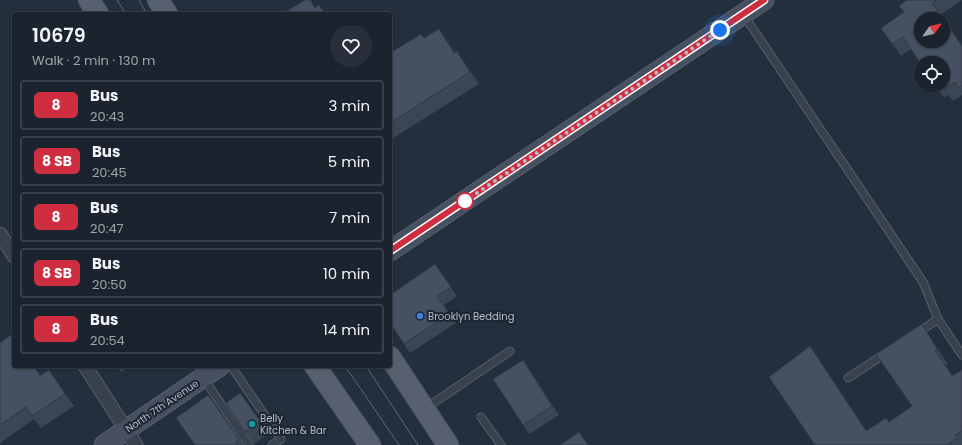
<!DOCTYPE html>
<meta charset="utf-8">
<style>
body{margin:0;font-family:Poppins,sans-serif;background:#282f3a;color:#f1f3f6;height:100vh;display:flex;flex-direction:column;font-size:15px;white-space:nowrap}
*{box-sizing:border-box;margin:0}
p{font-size:13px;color:#a0a4aa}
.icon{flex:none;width:22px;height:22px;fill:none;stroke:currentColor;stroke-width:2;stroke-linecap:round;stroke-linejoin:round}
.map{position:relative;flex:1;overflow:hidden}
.drawer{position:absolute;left:12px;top:12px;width:380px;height:356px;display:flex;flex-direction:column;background:#1b232e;border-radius:4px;box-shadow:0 1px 3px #0004,0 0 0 1px #39404a}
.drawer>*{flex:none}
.badge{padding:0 8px;border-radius:6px;font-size:14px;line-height:26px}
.needle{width:26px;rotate:56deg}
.controls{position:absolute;left:914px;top:12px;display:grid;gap:8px}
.controls a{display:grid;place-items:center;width:36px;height:36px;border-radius:50%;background:#1b232e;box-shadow:0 1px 3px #0004,0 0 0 1px #39404a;font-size:20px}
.you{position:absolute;width:20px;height:20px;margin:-10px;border:3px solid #fff;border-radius:50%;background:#1a73e8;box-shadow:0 0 0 6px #1a73e833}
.map>.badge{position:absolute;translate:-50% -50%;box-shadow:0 0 0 2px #fff}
.round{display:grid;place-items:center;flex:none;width:42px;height:42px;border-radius:21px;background:#282f3a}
.overview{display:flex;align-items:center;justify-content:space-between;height:68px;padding:0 20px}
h1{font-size:19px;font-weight:600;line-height:30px}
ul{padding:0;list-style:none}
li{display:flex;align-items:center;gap:12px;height:50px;margin:0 8px 6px;padding:0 12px;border:2px solid #39404a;border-radius:4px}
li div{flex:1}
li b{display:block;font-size:15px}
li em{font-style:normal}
li .badge{min-width:44px;font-weight:700;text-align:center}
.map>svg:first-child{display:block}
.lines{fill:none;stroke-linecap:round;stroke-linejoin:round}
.service-casing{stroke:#565f6c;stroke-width:9}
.minor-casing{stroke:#565f6c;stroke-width:15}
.secondary-casing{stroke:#565f6c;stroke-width:21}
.primary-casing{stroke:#414a57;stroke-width:23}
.service{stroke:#38414e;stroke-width:7}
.minor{stroke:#38414e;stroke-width:13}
.secondary{stroke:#465061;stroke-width:19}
.primary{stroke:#56606e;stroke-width:21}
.tram{stroke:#5a6575;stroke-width:1}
.wall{fill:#3b4654}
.shaded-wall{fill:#303945}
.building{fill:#455162;stroke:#303945;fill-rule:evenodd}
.line-casing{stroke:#fff;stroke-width:9}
.line{stroke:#cf2e41;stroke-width:6}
.walk{stroke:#b4bcc9;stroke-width:4;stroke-dasharray:0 7.2}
.stop-dot{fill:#fff;stroke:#cf2e41;stroke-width:2}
.shop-dot{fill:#3f7fe0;stroke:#1d2633;stroke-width:1.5}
.culture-dot{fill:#0f9aa8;stroke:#1d2633;stroke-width:1.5}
.labels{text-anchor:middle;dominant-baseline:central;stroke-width:4;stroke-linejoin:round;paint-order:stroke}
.poi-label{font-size:10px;fill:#b4bcc9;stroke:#1d2633;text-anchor:start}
.street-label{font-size:10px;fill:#b4bcc9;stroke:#1d2633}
</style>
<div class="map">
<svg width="962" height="445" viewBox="0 0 962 445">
<rect width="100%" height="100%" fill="#242f3e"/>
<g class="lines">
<defs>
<path id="service" d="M743,14L923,282L938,319L962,355
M916,334L938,319
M231,366L281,439L272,445
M848,378L886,353
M204,379L249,445
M426,408L510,351
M481,417L501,445"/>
<path id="minor" d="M0,234L14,256
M85,366L136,445"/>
<path id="secondary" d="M390,251L764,0
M104,445L220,366"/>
<path id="primary" d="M89,0L98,14
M158,0L167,14
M390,357L448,445
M315,366L370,445"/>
</defs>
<use href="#service" class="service-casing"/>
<use href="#minor" class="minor-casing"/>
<use href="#secondary" class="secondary-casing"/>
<use href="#primary" class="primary-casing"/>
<use href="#service" class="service"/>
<use href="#minor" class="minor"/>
<use href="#secondary" class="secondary"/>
<use href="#primary" class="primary"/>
<path class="tram" d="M117,0L126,14
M139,0L147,14
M345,366L399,445
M366,366L418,445"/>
</g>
<path class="wall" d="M907,0H962L940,15L962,45V95L953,101L948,95L944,98L935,85H943L911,49L901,56L881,28L904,12Z
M439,29L455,53L465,63L479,84L390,140V53L421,34L424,38Z
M435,264L457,296L444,305L456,323L410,353L404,344Z
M932,340L948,364L946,366L953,376L962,370V445H815L810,346L867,431L889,422L912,406Z
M0,343L40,375L49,370L74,406L41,428L34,419L0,443Z
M117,366H131L121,372Z
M530,370L559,415L529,434L523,425Z
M240,393L269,433L254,444L245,432Z
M208,395L243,445H195Z"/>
<path class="shaded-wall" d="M457,51L479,84L470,72Z
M922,324L932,340L948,364L937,349Z
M810,346L821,362L876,445L866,431Z
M523,360L530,370L559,415L552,406Z"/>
<path class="building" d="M305,0H310L315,8L319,5L325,14H277L283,10L284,13Z
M907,0H936L932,3L962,46V86L959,88L955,82L944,89L941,85H943V63H921V64L903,37L892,44L881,28L904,12L899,6ZM921,19H943V41H921Z
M439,29L454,53L457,51L470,72L390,123V53L421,34L424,38Z
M14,204V212L11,207Z
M435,264L451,287L437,296L449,314L404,344L390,323V295Z
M922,324L937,349L935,350L952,376L962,370V431L955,435L957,438L946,445H815L769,377L810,346L866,431L886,418L889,422L912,406L876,354Z
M12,334L14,337V366H34L40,376L49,370L65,394L32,416L26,407L0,425V343Z
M523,360L552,406L523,425L493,379Z
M240,393L260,421L245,432L226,403Z
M208,395L239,439L236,442L238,445H195L176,418Z
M579,432L588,445H560Z"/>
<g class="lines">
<defs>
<path id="line" d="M390,251L764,0"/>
</defs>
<use href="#line" class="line-casing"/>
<use href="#line" class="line"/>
<path class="walk" d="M465,201L720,30"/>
</g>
<circle class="stop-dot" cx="465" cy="201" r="8"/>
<circle class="shop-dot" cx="420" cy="316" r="4"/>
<circle class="culture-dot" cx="252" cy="424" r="4"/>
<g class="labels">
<g class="poi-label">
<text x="428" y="316">Brooklyn Bedding</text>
<text x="260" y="418">Belly<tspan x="260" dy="12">Kitchen &amp; Bar</tspan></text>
</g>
<g class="street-label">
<text transform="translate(162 406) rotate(-34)">North 7th Avenue</text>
</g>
</g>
</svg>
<div class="controls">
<a><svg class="needle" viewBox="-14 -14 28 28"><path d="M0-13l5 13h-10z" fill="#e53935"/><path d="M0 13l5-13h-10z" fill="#a0a4aa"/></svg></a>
<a><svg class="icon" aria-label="locate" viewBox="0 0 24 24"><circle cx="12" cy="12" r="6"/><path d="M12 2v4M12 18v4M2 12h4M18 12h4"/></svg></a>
</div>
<div class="you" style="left:720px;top:30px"></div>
<section class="drawer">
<div class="overview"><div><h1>10679</h1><p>Walk · 2 min · 130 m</p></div><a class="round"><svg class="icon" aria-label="heart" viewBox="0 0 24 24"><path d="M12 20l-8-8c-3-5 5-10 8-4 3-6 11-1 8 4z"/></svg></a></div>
<ul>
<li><span class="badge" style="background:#cf2e41;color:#fff">8</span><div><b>Bus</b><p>20:43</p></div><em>3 min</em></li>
<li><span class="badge" style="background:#cf2e41;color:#fff">8 SB</span><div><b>Bus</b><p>20:45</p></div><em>5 min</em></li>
<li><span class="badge" style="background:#cf2e41;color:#fff">8</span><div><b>Bus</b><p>20:47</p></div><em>7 min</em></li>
<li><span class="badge" style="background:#cf2e41;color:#fff">8 SB</span><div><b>Bus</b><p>20:50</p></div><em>10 min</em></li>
<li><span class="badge" style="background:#cf2e41;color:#fff">8</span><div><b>Bus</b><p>20:54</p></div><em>14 min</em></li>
</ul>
</section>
</div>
